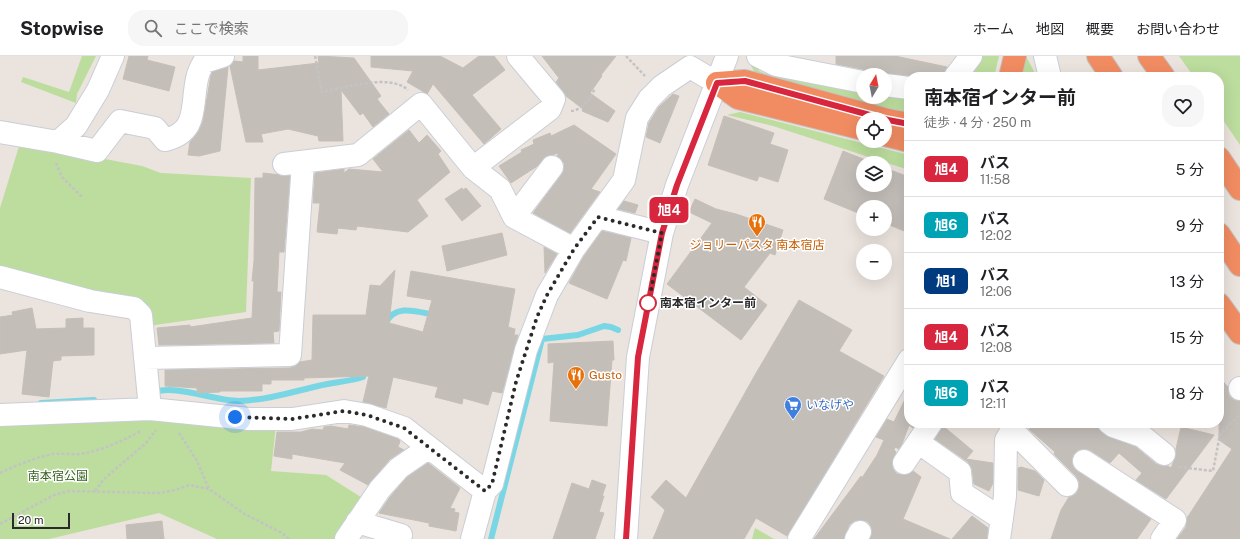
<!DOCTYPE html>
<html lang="ja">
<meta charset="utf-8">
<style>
body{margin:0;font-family:"Public Sans","Noto Sans JP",sans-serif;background:#f6f6f6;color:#202124;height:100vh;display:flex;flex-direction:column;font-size:15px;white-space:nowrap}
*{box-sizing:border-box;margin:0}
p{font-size:13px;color:#757577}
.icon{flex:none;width:22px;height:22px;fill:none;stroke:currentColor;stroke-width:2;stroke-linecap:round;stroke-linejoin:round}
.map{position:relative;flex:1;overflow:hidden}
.panel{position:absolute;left:904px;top:16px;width:320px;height:356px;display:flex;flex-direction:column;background:#fff;border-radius:16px;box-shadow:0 4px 16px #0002}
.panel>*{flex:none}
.badge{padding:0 8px;border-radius:6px;font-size:14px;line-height:26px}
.needle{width:26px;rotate:10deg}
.tools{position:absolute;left:856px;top:12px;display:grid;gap:8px}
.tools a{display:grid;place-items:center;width:36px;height:36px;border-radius:50%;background:#fff;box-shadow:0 4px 16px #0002;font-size:20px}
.scale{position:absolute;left:12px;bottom:10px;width:58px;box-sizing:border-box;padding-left:4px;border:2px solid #2a2a2a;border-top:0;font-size:11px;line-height:14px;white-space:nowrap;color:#2a2a2a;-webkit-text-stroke:3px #fff;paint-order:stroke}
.you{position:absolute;width:20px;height:20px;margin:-10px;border:3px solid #fff;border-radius:50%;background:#1a73e8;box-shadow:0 0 0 6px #1a73e833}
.map>.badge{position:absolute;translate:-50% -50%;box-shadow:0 0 0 2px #fff}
.round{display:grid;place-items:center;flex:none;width:42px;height:42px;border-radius:16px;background:#f6f6f6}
.headline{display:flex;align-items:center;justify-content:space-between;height:68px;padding:0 20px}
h1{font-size:19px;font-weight:700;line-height:30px}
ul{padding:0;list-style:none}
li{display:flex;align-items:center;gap:12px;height:56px;padding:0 20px;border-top:1px solid #e0e0e0}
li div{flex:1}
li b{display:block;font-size:15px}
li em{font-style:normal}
li .badge{min-width:44px;font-weight:700;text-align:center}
header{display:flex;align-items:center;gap:24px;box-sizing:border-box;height:56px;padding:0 20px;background:#fff;border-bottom:1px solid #e0e0e0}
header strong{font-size:19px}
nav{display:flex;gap:22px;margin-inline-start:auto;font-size:14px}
.search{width:280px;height:36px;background:#f6f6f6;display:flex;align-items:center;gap:10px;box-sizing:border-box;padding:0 14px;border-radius:16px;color:#757577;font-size:15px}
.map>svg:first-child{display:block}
.green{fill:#bcdd9e}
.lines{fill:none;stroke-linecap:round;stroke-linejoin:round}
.stream{stroke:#79d7e5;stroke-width:6}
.building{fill:#c4beb9;stroke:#c6bfb7}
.minor-casing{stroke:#c9ced7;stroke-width:24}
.highway-casing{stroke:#c3c3c3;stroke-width:24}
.path{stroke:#c3c3c3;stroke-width:2.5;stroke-dasharray:3 2;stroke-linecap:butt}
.minor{stroke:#fff;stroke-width:22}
.highway{stroke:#f18c62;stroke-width:22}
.line-casing{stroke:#fff;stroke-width:9}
.line{stroke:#d7263d;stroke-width:6}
.walk{stroke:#2a2a2a;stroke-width:4;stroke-dasharray:0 7.2}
.stop-dot{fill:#fff;stroke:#d7263d;stroke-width:2}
.labels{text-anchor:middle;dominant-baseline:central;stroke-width:3;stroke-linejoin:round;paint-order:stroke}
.food-label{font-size:12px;fill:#c56008;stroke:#fff}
.stop-label{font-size:12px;font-weight:bold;fill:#2a2a2a;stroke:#fff;text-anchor:start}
.shop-label{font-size:12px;fill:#366cbe;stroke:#fff;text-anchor:start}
.park-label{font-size:12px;fill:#376220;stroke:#fff}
</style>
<header>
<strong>Stopwise</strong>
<div class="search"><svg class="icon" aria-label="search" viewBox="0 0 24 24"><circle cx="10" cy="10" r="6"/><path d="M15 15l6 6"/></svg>ここで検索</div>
<nav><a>ホーム</a><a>地図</a><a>概要</a><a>お問い合わせ</a></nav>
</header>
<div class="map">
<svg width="1240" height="483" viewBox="0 0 1240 483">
<rect width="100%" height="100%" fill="#ebe3dd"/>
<path class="green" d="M82,0H96L77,38L76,47L21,26L23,21L69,36Z
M978,0H999L994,21H963Z
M1019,0H1026L1037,21H1014Z
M1179,0H1240V89L1219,58V21H1194Z
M748,4H753L759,15L772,20L863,33V41H885V36L909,39V59L755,17Z
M740,56L909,99V114L773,70L727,59Z
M20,87L142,110L161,117L251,122L246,256L148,270L146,254L0,211V152Z
M140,361L276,369L271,415L326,419L364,443L335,483H217L159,457L49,483H0V364Z
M755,472L774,483H752Z"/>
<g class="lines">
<path class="stream" d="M386,267C395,247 418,256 435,259
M152,337C174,327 214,345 239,345C267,344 292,336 318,330C333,326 348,326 363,321L365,314
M41,347L94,344
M491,483L542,283L578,279L604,270L611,271L618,274"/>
</g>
<path class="building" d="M129,0H148L147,4L175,11L169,35L123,23Z
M243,0H258V14L319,7L318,0L354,2L381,40L377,43L389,58L373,71L363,57L360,59L341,34L343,85H319L318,80L288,73L261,78L263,86H246L230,10L234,5L243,6Z
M371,0H440L463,12L479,0H494L505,14L472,39L501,73L484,88L433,28L427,38L424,36L407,26L413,15L371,11Z
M542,0H616L601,19L602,20L590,37L615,55L608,66L582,55L583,53L566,40L556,26L559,22Z
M836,0H895L947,11L943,21H914L882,17L836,8Z
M228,11L220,95L199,100L188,99L190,86L199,75L203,65L211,19L212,16Z
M673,38L679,40L660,87L646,81L649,67L659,51Z
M724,60L774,77L770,88L788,94L778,126L759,120L757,125L708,109Z
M574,69L616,98L591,133L600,136L570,177L533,157L562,118L564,112V107L557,100L559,97L547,100L536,111L511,127L499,110L522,96L521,94L534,88L533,84L550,77L551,80Z
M409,74L419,87L427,79L441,95L438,98L450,116L417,144L428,160L408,176L357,170L356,174L338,172L337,178L317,176L320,147H313L315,117L344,113V117L349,113L383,116L373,103Z
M843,95L873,107H863V129H885V112L909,121V177L885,167V151H863V159L824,143Z
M263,117L290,120L284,196H279L277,236H281L279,275L273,276L274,287L159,289L157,272L190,269V271L252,262L254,225H252L254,205L255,122H263Z
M462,132L463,134L466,132L481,150L462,165L445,143Z
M695,143L716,153L736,158L783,174L775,199L770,197L744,231L767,249L741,284L667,228L712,167L689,156Z
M624,145L638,149L635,157L618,153Z
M602,175L631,182L626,205L623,204L607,243L569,227L584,200Z
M502,177L507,199L447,215L442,190Z
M544,191L557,198L545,217Z
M395,214L389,267L423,276L432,244L407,240L411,215L515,233L508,271L515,273L514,279H518L502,337L492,335L488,349L463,342L462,348L435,341L438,331L393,321L386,352L363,346L369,320L304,322V324H271V328H262V335H220V336L197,337V332L165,330V314L290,312L296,310L300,306L312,304L313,259H366L370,229L380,230Z
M799,244L852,274L839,295L884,320L787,480L756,462L744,483H653L665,454L651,441L666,424L686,442L755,319Z
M32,252L36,273L66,272V263L83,262V272H94V299L61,300V304L53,305L49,341L22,338L27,294L0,298V261L13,259L12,256Z
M613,285L614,304H612L607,370L550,365L554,306L548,307V288Z
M1219,321L1228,331L1229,340L1234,344L1240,345V483H1177L1186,471L1187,462L1232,393L1219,384Z
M909,335V367H916L913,372L909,369L902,388L899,393L895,391L894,394L896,396L892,407L893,413L897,418L904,419L913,415L921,421L903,463L950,483H870L872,476L871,470L867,465L860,464L854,465L849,469L844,483H814L861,420L862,422L877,399L884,384L876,381L887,363L894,366Z
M1034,367H1097L1098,372L1106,380L1136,391L1156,408L1162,410H1168L1171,412L1176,400V393L1181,371L1214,379L1166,443L1136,424L1142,417L1119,397L1110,407L1090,394L1084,393L1078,394L1073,399L1072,404L1073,410L1077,415L1151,463L1137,483H1051L1061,454L1069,441L1076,438L1079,432V426L1076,420L1054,398L1055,396L1029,373Z
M349,369L364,371L398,383L400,385L398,391L404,394L390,403L368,429L340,414L345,407L292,398V403L274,400L277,376H301L312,373L323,374L324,371L331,370L348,373Z
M943,370L973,395L966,403L993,407V427L989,435L974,428L972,414L968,406L935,383Z
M428,407L460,432L450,452L455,453L454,456L459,457L456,475L429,470V467L379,457L390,441L407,421Z
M1021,411L1035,415L1044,424L1039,440L1018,434V412Z
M592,424L606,429L602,440H604L599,456L604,457L595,483H553L572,427L589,433Z
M972,460L988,472L987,483H952Z
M162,465L164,483H127L126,469Z"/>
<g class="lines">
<defs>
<path id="minor" d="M758,0L776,9L863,26
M1045,0L1050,21
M955,21L971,0
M885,29L909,32
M0,76L58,86L76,70L98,34L113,0
M58,86L97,95L120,65L155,72L165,84C199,76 191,49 197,23C198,17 201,11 204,6L223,0
M284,108L358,99L421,48L473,112L500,133L514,161L574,193
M473,112L550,53L554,43L518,0
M514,161L552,111
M598,161L662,177
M0,221L90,245L134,252L141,259L150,353L249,363H292L344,355L367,359L404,372L485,435L472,483
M145,302L290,299L303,106
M1240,332V333
M0,359L150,353
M1109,367L1113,370L1142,380L1164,398
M1012,374L1067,429
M918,386L960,416L962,437L1002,463
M1084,405L1175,464L1162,483
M904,407L931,367
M485,435L492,428L526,294L547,239L574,193L624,124L637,62L649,43L662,30L690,11L717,27
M357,466L401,479
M346,483L380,433L399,412L428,392
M626,483L638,301L662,177L677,129L727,0
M799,483L909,304
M856,483L860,476
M999,483L1005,440L1006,384L1016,367"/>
<path id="highway" d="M1098,0L1112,21
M1149,0L1164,21
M1010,21L1015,0
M717,27L745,25L888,64L909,68
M717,27L738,42L863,73
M885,79L909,85
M1219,102L1240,133
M1219,178L1240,209
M1219,248L1240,277"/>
</defs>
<use href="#minor" class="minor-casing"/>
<use href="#highway" class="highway-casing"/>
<path class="path" d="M315,0L322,36C345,32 389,17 408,34
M626,0L645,20
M571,55C580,55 593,42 594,33
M56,107L62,121L82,141
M179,377L197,405L209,433
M1179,411L1213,415L1220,378L1240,358
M0,417C17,409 34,402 53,398C62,397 72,399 81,398C103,394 122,385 141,375
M95,435L104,423L146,387L156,374
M0,468L54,439L69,435L159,437L175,434L189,429L209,433L243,457L282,477L289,483"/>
<use href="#minor" class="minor"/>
<use href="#highway" class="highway"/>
</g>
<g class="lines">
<defs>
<path id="line" d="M626,483L638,301L662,177L677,129L717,27L745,25L888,64L909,68"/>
</defs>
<use href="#line" class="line-casing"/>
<use href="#line" class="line"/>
<path class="walk" d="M235,361L292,363L344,355L367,359L404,372L485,435L492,428L516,326L537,261L547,239L574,193L598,161L662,177L647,255L648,247"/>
</g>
<defs>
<symbol id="restaurant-pin" viewBox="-11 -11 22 30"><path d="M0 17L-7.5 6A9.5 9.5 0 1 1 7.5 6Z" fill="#e8710a" stroke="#fff"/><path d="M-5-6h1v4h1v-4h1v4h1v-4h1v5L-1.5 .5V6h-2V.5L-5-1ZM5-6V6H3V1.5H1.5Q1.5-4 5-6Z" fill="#fff"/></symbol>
<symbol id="supermarket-pin" viewBox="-11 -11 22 30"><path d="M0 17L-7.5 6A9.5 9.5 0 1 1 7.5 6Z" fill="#3f7fe0" stroke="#fff"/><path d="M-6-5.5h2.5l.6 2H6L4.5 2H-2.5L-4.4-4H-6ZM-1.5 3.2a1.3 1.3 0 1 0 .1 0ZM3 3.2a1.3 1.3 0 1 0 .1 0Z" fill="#fff"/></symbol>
</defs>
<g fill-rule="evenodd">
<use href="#restaurant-pin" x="747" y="156" width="20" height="27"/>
<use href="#restaurant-pin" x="566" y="309" width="20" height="27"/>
<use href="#supermarket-pin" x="783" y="339" width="20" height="27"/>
</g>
<circle class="stop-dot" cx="648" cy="247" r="8"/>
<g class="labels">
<g class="food-label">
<text x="757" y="189">ジョリーパスタ 南本宿店</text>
<text x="589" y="319" text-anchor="start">Gusto</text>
</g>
<g class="stop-label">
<text x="660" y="247">南本宿インター前</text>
</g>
<g class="shop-label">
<text x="806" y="349">いなげや</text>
</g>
<g class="park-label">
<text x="58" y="420">南本宿公園</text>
</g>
</g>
</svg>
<div class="tools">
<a><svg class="needle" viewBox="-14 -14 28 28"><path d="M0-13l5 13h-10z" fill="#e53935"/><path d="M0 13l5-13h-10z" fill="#757577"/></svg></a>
<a><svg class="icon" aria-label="locate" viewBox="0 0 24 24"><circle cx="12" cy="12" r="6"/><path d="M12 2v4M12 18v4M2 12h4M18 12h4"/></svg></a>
<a><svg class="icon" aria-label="layers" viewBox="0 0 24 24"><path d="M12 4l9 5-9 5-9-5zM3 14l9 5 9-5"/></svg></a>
<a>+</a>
<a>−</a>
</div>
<div class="scale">20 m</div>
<div class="you" style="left:235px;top:361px"></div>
<b class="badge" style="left:669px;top:154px;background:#d7263d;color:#fff">旭4</b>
<section class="panel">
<div class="headline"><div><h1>南本宿インター前</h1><p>徒歩 · 4 分 · 250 m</p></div><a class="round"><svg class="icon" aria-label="heart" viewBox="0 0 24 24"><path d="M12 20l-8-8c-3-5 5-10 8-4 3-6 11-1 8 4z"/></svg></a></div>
<ul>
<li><span class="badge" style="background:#d7263d;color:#fff">旭4</span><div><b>バス</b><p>11:58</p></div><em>5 分</em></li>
<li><span class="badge" style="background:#00a3b4;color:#fff">旭6</span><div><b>バス</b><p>12:02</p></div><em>9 分</em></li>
<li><span class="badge" style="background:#003b80;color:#fff">旭1</span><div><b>バス</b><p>12:06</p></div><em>13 分</em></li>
<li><span class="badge" style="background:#d7263d;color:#fff">旭4</span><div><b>バス</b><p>12:08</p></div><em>15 分</em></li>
<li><span class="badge" style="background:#00a3b4;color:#fff">旭6</span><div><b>バス</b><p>12:11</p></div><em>18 分</em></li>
</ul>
</section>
</div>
